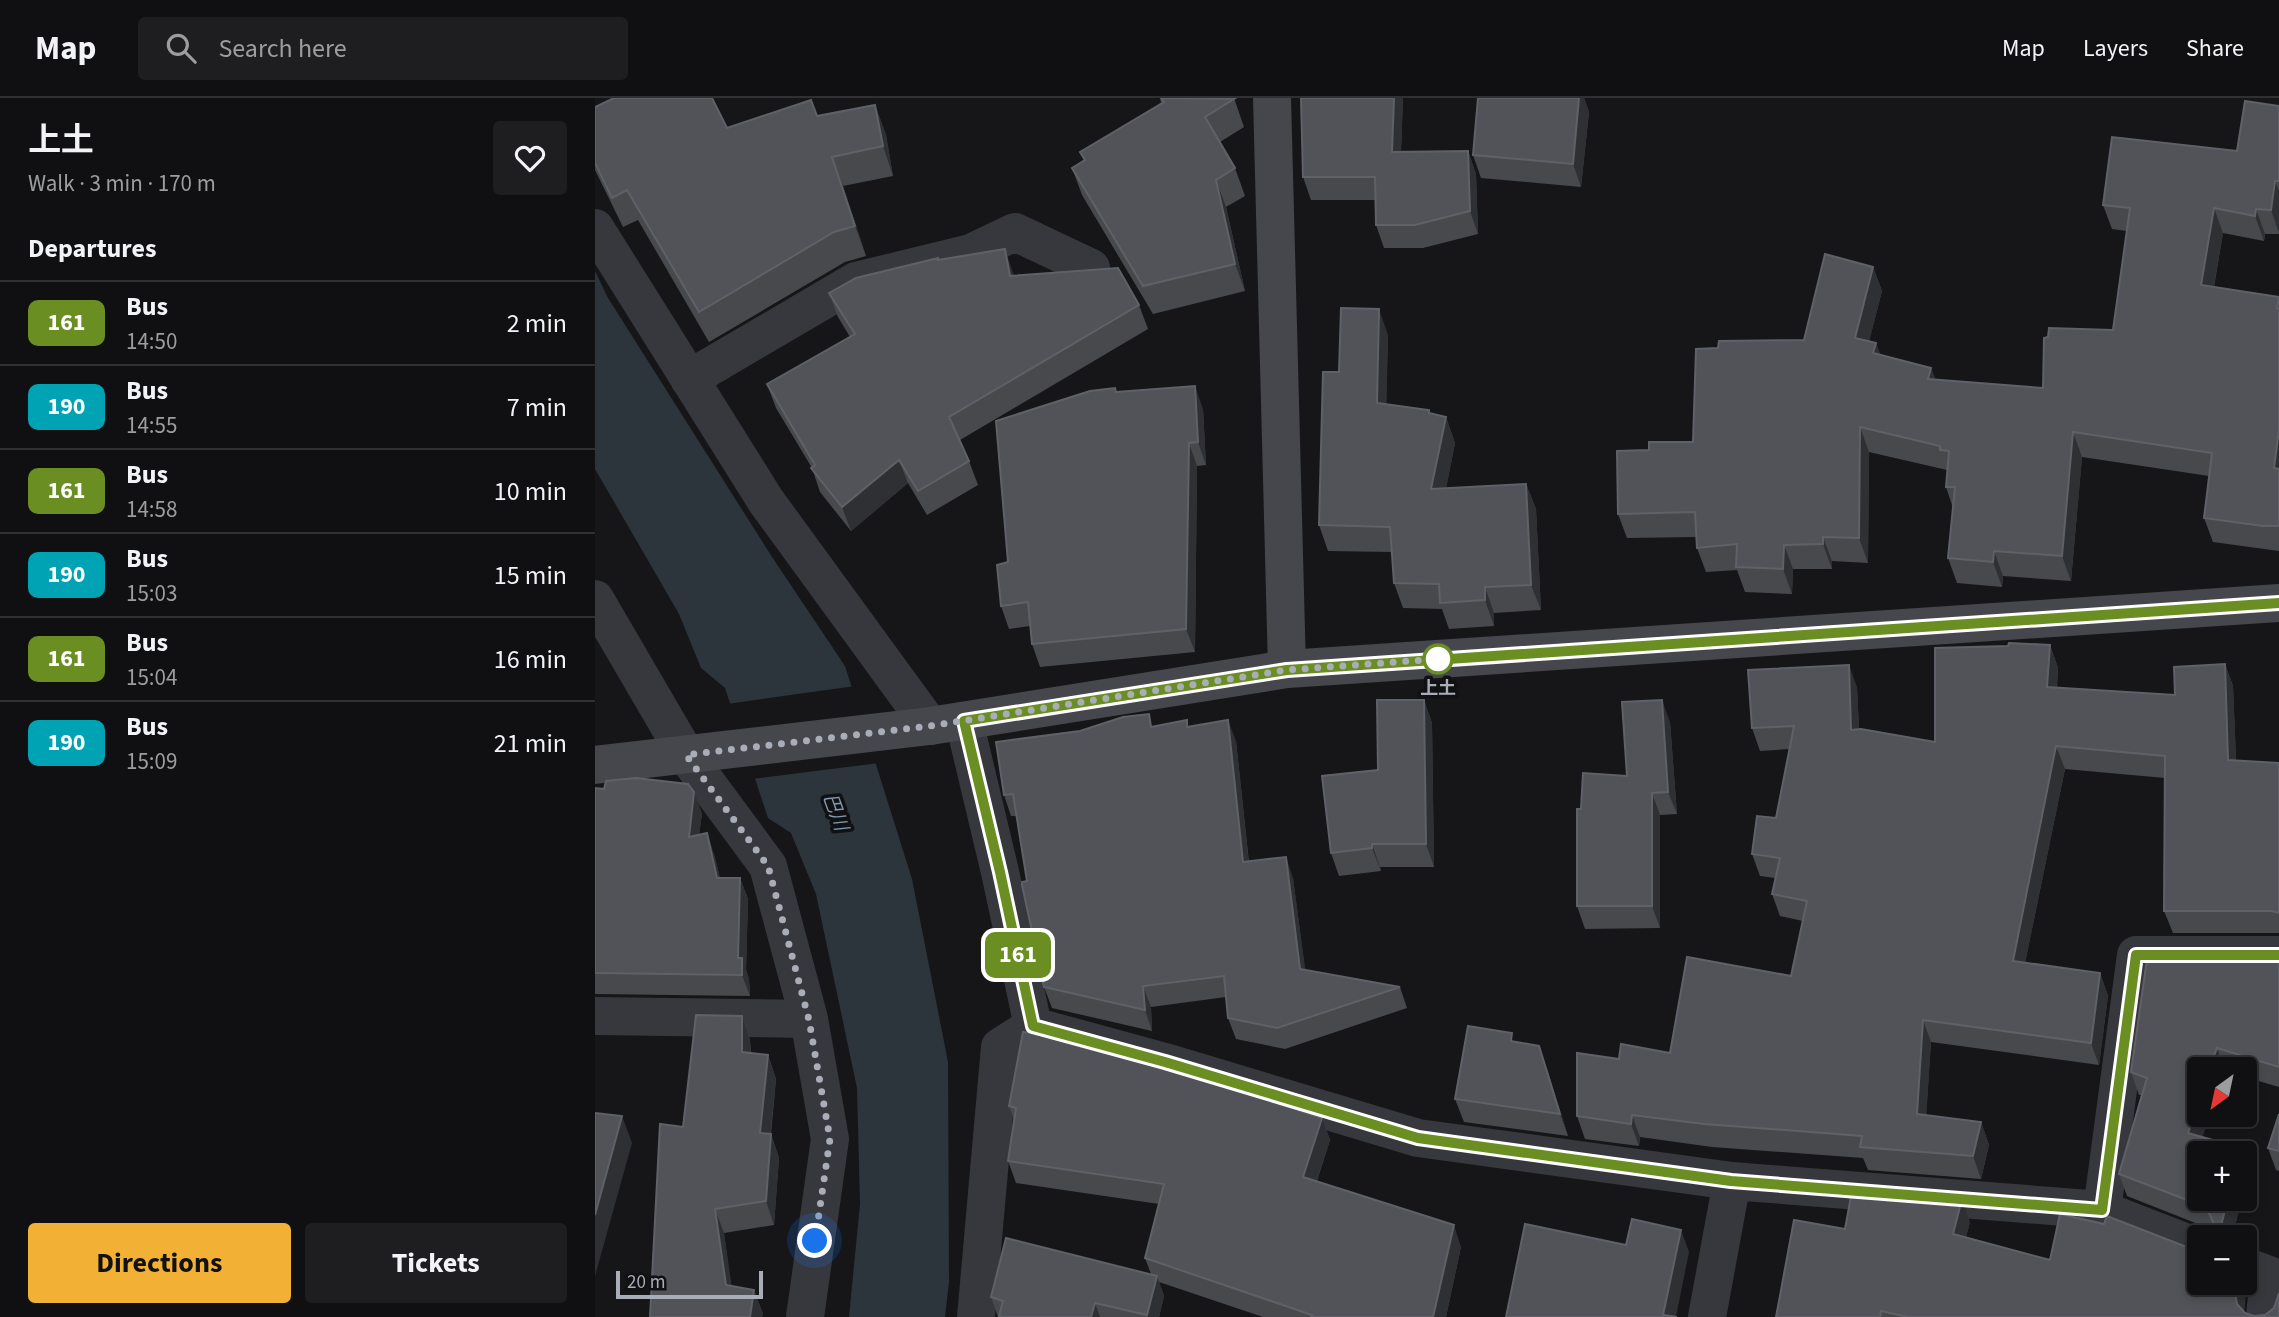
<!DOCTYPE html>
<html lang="en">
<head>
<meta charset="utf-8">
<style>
  :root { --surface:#101012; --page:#1e1e20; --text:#f1f3f6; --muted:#9c9d9f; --line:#303032; --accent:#f2b134 }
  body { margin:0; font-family:"Source Sans 3","Noto Sans JP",sans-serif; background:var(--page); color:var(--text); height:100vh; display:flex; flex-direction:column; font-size:26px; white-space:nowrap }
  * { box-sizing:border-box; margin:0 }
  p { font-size:23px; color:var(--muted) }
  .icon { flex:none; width:38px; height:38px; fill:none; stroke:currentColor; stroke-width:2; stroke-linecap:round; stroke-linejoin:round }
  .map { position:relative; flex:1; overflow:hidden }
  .details { display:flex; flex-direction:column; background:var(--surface); width:595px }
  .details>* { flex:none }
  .badge { padding:0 14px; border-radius:10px; font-size:24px; line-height:46px }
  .needle { width:46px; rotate:213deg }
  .controls { position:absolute; left:1592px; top:959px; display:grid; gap:14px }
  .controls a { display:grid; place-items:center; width:70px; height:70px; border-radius:7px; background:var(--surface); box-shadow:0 4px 10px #0003,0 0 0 2px var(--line); font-size:35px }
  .scale { position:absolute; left:21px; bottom:18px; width:147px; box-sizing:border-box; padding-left:7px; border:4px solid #a8adb8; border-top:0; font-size:19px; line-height:24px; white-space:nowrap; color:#a8adb8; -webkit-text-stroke:5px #111113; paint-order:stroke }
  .you { position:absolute; width:35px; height:35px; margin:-18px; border:5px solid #fff; border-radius:50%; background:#1a73e8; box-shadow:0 0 0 10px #1a73e833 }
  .map>.badge { position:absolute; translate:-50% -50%; box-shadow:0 0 0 4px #fff }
  h2 { padding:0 28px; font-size:26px; line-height:63px }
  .round { display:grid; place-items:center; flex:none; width:74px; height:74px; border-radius:7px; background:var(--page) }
  .overview { display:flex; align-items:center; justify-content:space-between; height:119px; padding:0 28px }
  h1 { font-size:33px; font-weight:700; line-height:52px }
  .button { display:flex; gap:14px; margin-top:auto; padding:14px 28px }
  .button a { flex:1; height:80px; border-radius:7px; background:var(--accent); color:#111; font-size:28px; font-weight:700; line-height:80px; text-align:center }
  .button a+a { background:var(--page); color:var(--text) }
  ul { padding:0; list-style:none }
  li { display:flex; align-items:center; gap:21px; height:84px; padding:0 28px; border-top:2px solid var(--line) }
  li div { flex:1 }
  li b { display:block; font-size:26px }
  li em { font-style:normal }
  li .badge { min-width:77px; font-weight:700; text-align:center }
  header { display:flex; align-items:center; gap:42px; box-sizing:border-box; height:98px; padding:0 35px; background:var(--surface); border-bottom:2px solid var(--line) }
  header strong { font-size:33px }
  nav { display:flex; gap:38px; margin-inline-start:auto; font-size:24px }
  .search { width:490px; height:63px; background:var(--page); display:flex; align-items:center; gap:18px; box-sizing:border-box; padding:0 24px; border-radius:7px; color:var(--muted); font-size:26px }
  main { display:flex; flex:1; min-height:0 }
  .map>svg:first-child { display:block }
</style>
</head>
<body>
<header>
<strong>Map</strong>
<div class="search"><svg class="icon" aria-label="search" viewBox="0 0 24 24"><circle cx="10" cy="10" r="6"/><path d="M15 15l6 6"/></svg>Search here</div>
<nav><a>Map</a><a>Layers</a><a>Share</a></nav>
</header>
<main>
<section class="details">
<div class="overview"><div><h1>上土</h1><p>Walk · 3 min · 170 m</p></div><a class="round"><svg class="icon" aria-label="heart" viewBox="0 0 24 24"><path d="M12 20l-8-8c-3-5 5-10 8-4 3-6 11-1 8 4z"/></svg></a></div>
<h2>Departures</h2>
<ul>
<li><span class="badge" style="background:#6b8e23;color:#fff">161</span><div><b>Bus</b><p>14:50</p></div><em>2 min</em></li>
<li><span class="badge" style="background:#00a3b4;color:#fff">190</span><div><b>Bus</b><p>14:55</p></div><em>7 min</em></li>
<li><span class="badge" style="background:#6b8e23;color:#fff">161</span><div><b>Bus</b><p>14:58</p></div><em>10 min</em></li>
<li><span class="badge" style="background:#00a3b4;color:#fff">190</span><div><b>Bus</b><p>15:03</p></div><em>15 min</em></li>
<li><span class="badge" style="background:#6b8e23;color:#fff">161</span><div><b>Bus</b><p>15:04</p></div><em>16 min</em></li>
<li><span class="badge" style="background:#00a3b4;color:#fff">190</span><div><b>Bus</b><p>15:09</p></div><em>21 min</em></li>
</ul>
<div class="button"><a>Directions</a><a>Tickets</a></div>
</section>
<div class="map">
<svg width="1684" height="1219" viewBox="0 0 1684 1219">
  <rect width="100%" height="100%" fill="#161618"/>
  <!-- water -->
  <path fill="#2c353c" d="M0 173 13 200 177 459 250 568 317 781 353 964 354 1184 350 1219H254L265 1106 262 990 221 796 196 735 173 720 130 590 106 570 84 516 0 371Z"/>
  <!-- pier -->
  <path fill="#161618" d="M260 588 284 665 157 681 132 606Z"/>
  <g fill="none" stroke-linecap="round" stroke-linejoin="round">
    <!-- street -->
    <path stroke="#37383d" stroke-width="38" d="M0 130 171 403 335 628
      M94 281 261 183 376 155 420 134 496 170
      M0 501 91 657 173 768 214 921 235 1041 210 1219
      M369 623 405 774 438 928
      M0 918 214 921
      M1507 1112 1541 857H1684
      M1650 1168 1674 1177 1670 1219
      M381 1219 405 949 438 928 570 964 823 1040 1137 1083 1507 1112 1605 1150
      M1112 1219 1137 1083"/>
    <!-- secondary -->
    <path stroke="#45474d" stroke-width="38" d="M692 571 1684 505
      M0 667 335 628 692 571 677 0"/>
  </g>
  <!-- wall -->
  <path fill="#47494d" d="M565 0H639L649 29 625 44 640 70 650 98 631 109 650 193 558 216 487 97 477 70 489 63 485 54 566 5Z
    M706 0H808L806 54 873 53 881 76 883 136 828 150H789L781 127 780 102H716L708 79Z
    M883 0H989L994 14 986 89 886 80 878 57Z
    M280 7 291 37 298 78 248 88 271 158 250 164 114 244 43 122 28 129 0 72V9L132 30 222 18Z
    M1684 8V136H1670L1669 143 1628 135 1619 189 1684 199V453L1618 444 1609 420 1614 378 1487 359 1476 483 1408 478 1407 489 1362 485 1353 460 1358 410 1351 389 1352 372 1274 354 1273 465 1237 463V471H1198L1197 496 1150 494 1142 472 1111 474 1102 450 1101 439 1032 440 1023 416 1054 352 1098 344 1123 250 1209 242 1278 169 1287 193 1274 243 1281 245 1285 257 1336 270 1340 281 1448 290 1518 232 1532 133 1517 131 1508 107 1642 53Z
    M343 162 418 175 419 178 544 207 553 231 365 342 374 363 383 387 332 417 313 385 256 433 225 394 217 370 181 310 172 286 255 239 243 219 234 195Z
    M793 237 791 306 851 319 860 345 851 390 931 386 941 411 946 512 899 515V528L854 531 847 511 808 510 799 485 797 454 733 453 724 427 744 274Z
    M521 294 608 311 611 367 602 368 600 554 445 569 437 546 435 528 414 531 406 508 413 464Z
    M1455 547 1463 570 1462 590 1580 597 1630 566 1638 588 1641 662 1684 665V835H1578L1569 813 1570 680 1470 671 1430 865 1505 875 1513 898 1504 967 1336 944 1331 1017 1386 1024 1394 1047 1386 1081 1273 1072 1268 1060 1117 1049 1045 1039 1044 1048 990 1041 982 1018 1024 961 1075 955 1196 878 1208 823 1185 818 1177 796 1180 780 1165 778 1157 756 1181 720 1195 651 1165 653 1157 630 1262 589 1264 631 1340 644Z
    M829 602 837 625 839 769H785L786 773 744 778 736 755 783 672Z
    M1075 624 1082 716 1065 717V830L990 831 982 808 986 711 1032 678Z
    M559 628H594L641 643 654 764 698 780 710 872 805 889 812 910 690 951 641 941 633 920 631 899 556 909 557 933 457 910 449 889 422 718H416L409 697Z
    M0 690 107 715 104 737 119 756 125 780H145L153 801 151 872 154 881 155 898 0 896Z
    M1684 854V989L1650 979V971H1605V1017H1615L1607 1039 1646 1050 1648 1055H1605V1101H1647L1637 1139 1617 1135 1618 1133 1613 1130 1532 1098 1524 1076 1546 997H1544L1536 974 1677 856Z
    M147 918 155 942 156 955 173 957 181 981 176 1036 184 1060 179 1127 129 1135 136 1188 159 1192 168 1216 55 1219 88 1029Z
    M920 944 952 971 973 1038 869 1024 860 1001Z
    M414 1008 727 1020 735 1042 722 1083 866 1149 851 1219H668L564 1184 569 1198 564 1219H403L396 1199 556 1176 550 1160 564 1106 421 1085 413 1063 419 1022Z
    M1684 1016V1073L1681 1072 1673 1050Z
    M1375 1124 1371 1139 1455 1162 1589 1148 1600 1149 1605 1185H1648L1651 1192 1649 1214 1650 1215 1659 1218 1684 1219H1181L1250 1131Z"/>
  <!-- shaded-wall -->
  <path fill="#2f3033" d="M799 0H808L805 77 797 54Z
    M984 0H989L994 14 986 89 978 66Z
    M280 7 291 37 298 78 288 48Z
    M873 53 881 76 883 136 875 113Z
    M237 59 248 88 271 158 260 128Z
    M621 82 631 109 650 193 640 166Z
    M1680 83 1684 93V135L1676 112Z
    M1619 110 1628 135 1615 211 1606 187Z
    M1661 111 1670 136 1669 143 1660 118Z
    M410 151 418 175 424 202 415 178Z
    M1278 169 1287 193 1269 264 1260 240Z
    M784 211 793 237 791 330 782 305Z
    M1281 245 1290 269 1278 255Z
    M1336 270 1345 294 1333 281Z
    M600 288 608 311 611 367 603 344Z
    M851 319 860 345 846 417 836 391Z
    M1265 329 1274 354 1273 465 1264 440Z
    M1684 332V384L1679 370Z
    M1478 334 1487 359 1476 483 1467 458Z
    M594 345 602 368 600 554 591 531Z
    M304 362 313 385 256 433 247 409Z
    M931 386 941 411 946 512 936 487Z
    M1228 439 1237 463V471L1228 446Z
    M1189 447 1198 471 1197 496 1188 471Z
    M1399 453 1408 478 1407 489 1398 464Z
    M890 489 899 515V528L890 502Z
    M1455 547 1463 570 1460 612 1452 589Z
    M1630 566 1638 588 1642 684 1633 662Z
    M1254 567 1262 589 1265 654 1256 632Z
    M829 602 837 625 839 769 831 746Z
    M1067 602 1075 624 1082 716 1073 694Z
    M633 622 641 643 656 785 648 764Z
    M1461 648 1470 671 1426 885 1418 863Z
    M99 694 107 715 101 760 94 739Z
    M1057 695 1065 717V830L1057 808Z
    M112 735 119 756 130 801 122 780Z
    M777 746 785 769 786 773 777 750Z
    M691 759 698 780 713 892 705 871Z
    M145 780 153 801 151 872 154 881 155 898 147 877 143 860Z
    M1505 875 1513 898 1504 967 1496 945Z
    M548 888 556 909 557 933 550 912Z
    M147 918 155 942 156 978 147 954Z
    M1328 922 1336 944 1330 1039 1322 1016Z
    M944 948 952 971 973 1038 965 1016Z
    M1622 950 1629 971H1614Z
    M173 957 181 981 173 1059 165 1035Z
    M1605 1000V1017H1615L1601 1057 1593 1035Z
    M1037 1017 1045 1039 1044 1048 1036 1026Z
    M27 1018 37 1045 0 1178V1117Z
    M727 1020 735 1042 716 1100 708 1079Z
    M1386 1024 1394 1047 1386 1081 1378 1058Z
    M176 1036 184 1060 179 1127 171 1103Z
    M1650 1062 1654 1072 1650 1088Z
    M1367 1101 1375 1124 1366 1158 1358 1136Z
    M1633 1101H1647L1637 1139H1623Z
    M120 1111 129 1135 140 1211 131 1187Z
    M859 1127 866 1149 851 1219H838Z
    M1086 1132 1094 1154 1081 1219 1068 1217Z
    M562 1178 569 1198 564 1219H553L552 1217Z
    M1641 1185H1648L1651 1192 1648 1218 1642 1206 1640 1195Z
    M159 1192 168 1216 167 1219H155Z
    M500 1205 505 1219H496Z"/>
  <!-- building -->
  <path fill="#525359" stroke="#5f6168" stroke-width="2" d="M19 0H117L132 30 216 2 222 18 280 7 288 48 237 59 260 128 239 134 104 214 32 92 17 100 0 65V9Z
    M566 0 639 1 610 19 640 70 621 82 640 166 548 188 477 70 490 62 485 54 569 4Z
    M706 0H799L797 54 873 53 875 113 820 127H781L780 79H708Z
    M883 0H984L978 66 878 57Z
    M1650 3 1684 8V83H1680L1676 112 1661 111 1660 118 1619 110 1606 187 1684 199 1682 210 1684 211V332L1679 370 1684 371V428H1668L1609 420 1617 355 1478 334 1467 458 1399 453 1398 464 1353 460 1360 389H1351L1354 353 1345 352V348L1265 329 1264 440 1228 439V446L1189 447 1188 471 1141 469 1142 446 1102 450 1100 414 1023 416 1022 353 1054 352V344H1098L1101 251 1123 250 1124 243 1209 242 1230 156 1278 169 1260 240 1281 245 1278 255 1336 270 1333 281 1448 290 1449 240 1453 239 1454 230 1518 232 1535 110 1508 107 1517 39 1642 53Z
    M410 151 415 178 523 170 544 207 354 319 374 363 323 393 304 362 247 409 216 370 220 367 172 286 260 236 234 195 261 180 343 160V162Z
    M746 210 784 211 782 305 834 312V315L851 319 836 391 931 386 936 487 890 489V502L845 505 844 486 799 485 795 429 724 427 728 274H744Z
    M600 288 603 344 594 345 591 531 437 546 433 504 406 508 402 467 413 464 401 323 495 293 520 290 521 294Z
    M1414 545 1455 547 1452 589 1580 597 1579 569 1630 566 1633 662 1684 665V815L1677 813H1569L1570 658 1461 648 1418 863 1505 875 1496 945 1328 922 1322 1016 1386 1024 1378 1058 1265 1049 1267 1038 1109 1026 1037 1017 1036 1026 982 1018V955L1024 961 1026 946 1075 955 1092 859 1196 878 1212 803 1177 796 1185 760 1157 756 1162 718 1181 720 1199 628 1157 630 1153 572 1254 567 1256 632 1266 631 1340 644V550L1413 548Z
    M782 602H829L831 746H777V750L736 755 727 678 783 672Z
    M1067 602 1073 694 1057 695V808H982V711H986L988 675 1032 678 1027 604Z
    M554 616 556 629 592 622V629L633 622 648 764 691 759 705 871 805 889 682 930 633 920 629 878 548 888 550 912 449 889 427 787V784L432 783 418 696 409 697 401 644 485 633 528 619Z
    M41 680 93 686 99 694 94 739 112 735 122 780H145L143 860H147V877L0 875V690L9 691 11 683Z
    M1684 854V969L1622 950 1614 971H1605V1000L1593 1035 1646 1050 1645 1055H1605V1101H1633L1623 1139H1614L1617 1135 1618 1124 1613 1113 1605 1107 1524 1076 1552 980 1536 974 1551 868 1554 857 1677 856Z
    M101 917 147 918V954L173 957 165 1035 176 1036 171 1103 120 1111 131 1187 159 1192 155 1219H55L65 1026 88 1029Z
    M873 928 917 935 916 943 944 948 965 1016 860 1001Z
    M442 932 553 962 727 1020 708 1079 859 1127 838 1219H716L717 1217 550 1160 569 1086 413 1063 421 1010 414 1008 428 934 442 936Z
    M0 1015 27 1018 0 1117Z
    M1684 1016V1053L1673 1050Z
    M1257 1093 1367 1101 1358 1136 1455 1162 1465 1116 1509 1126 1512 1118 1589 1148 1600 1149 1605 1147V1185H1641L1640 1195 1642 1206 1650 1215 1659 1218 1670 1217 1679 1210 1684 1195V1219H1313L1286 1213 1285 1219H1181L1199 1122 1250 1131Z
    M1037 1121 1086 1132 1068 1217 1082 1219H911L930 1126 1031 1147Z
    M411 1140 562 1178 552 1217 500 1205 496 1219H409L404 1218 408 1203 396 1199Z"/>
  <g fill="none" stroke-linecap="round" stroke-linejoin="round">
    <defs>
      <path id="line" d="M1684 505 692 572 369 623 405 774 438 928 570 964 823 1040 1136 1083 1507 1112 1541 857H1684"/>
    </defs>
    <!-- line casing -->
    <use href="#line" stroke="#fff" stroke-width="16"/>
    <!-- line -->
    <use href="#line" stroke="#6b8e23" stroke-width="10"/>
    <!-- walk -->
    <path stroke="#a8adb8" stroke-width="7" stroke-dasharray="0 12.6" d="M220 1143 235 1041 214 922 187 820 173 768 91 657 335 628 692 572 843 561"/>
  </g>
  <!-- markers -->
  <circle fill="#fff" stroke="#6b8e23" stroke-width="3.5" cx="843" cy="561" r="14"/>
  <g text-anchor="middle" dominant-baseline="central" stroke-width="7" stroke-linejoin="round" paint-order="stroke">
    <!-- stop labels -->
    <g font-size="18" font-weight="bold" fill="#a8adb8" stroke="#111113">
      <text x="843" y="590">上土</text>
    </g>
    <!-- water labels -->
    <g font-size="19" font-style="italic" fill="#7f9bb3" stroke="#111113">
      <text transform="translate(240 714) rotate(70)">巴川</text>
    </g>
  </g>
</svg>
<div class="controls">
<a><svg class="needle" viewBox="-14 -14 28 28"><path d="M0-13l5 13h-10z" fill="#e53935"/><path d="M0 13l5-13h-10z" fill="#9c9d9f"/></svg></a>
<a>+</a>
<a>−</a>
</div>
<div class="scale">20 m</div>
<div class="you" style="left:220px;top:1143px"></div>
<b class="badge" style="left:423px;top:857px;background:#6b8e23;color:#fff">161</b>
</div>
</main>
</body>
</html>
